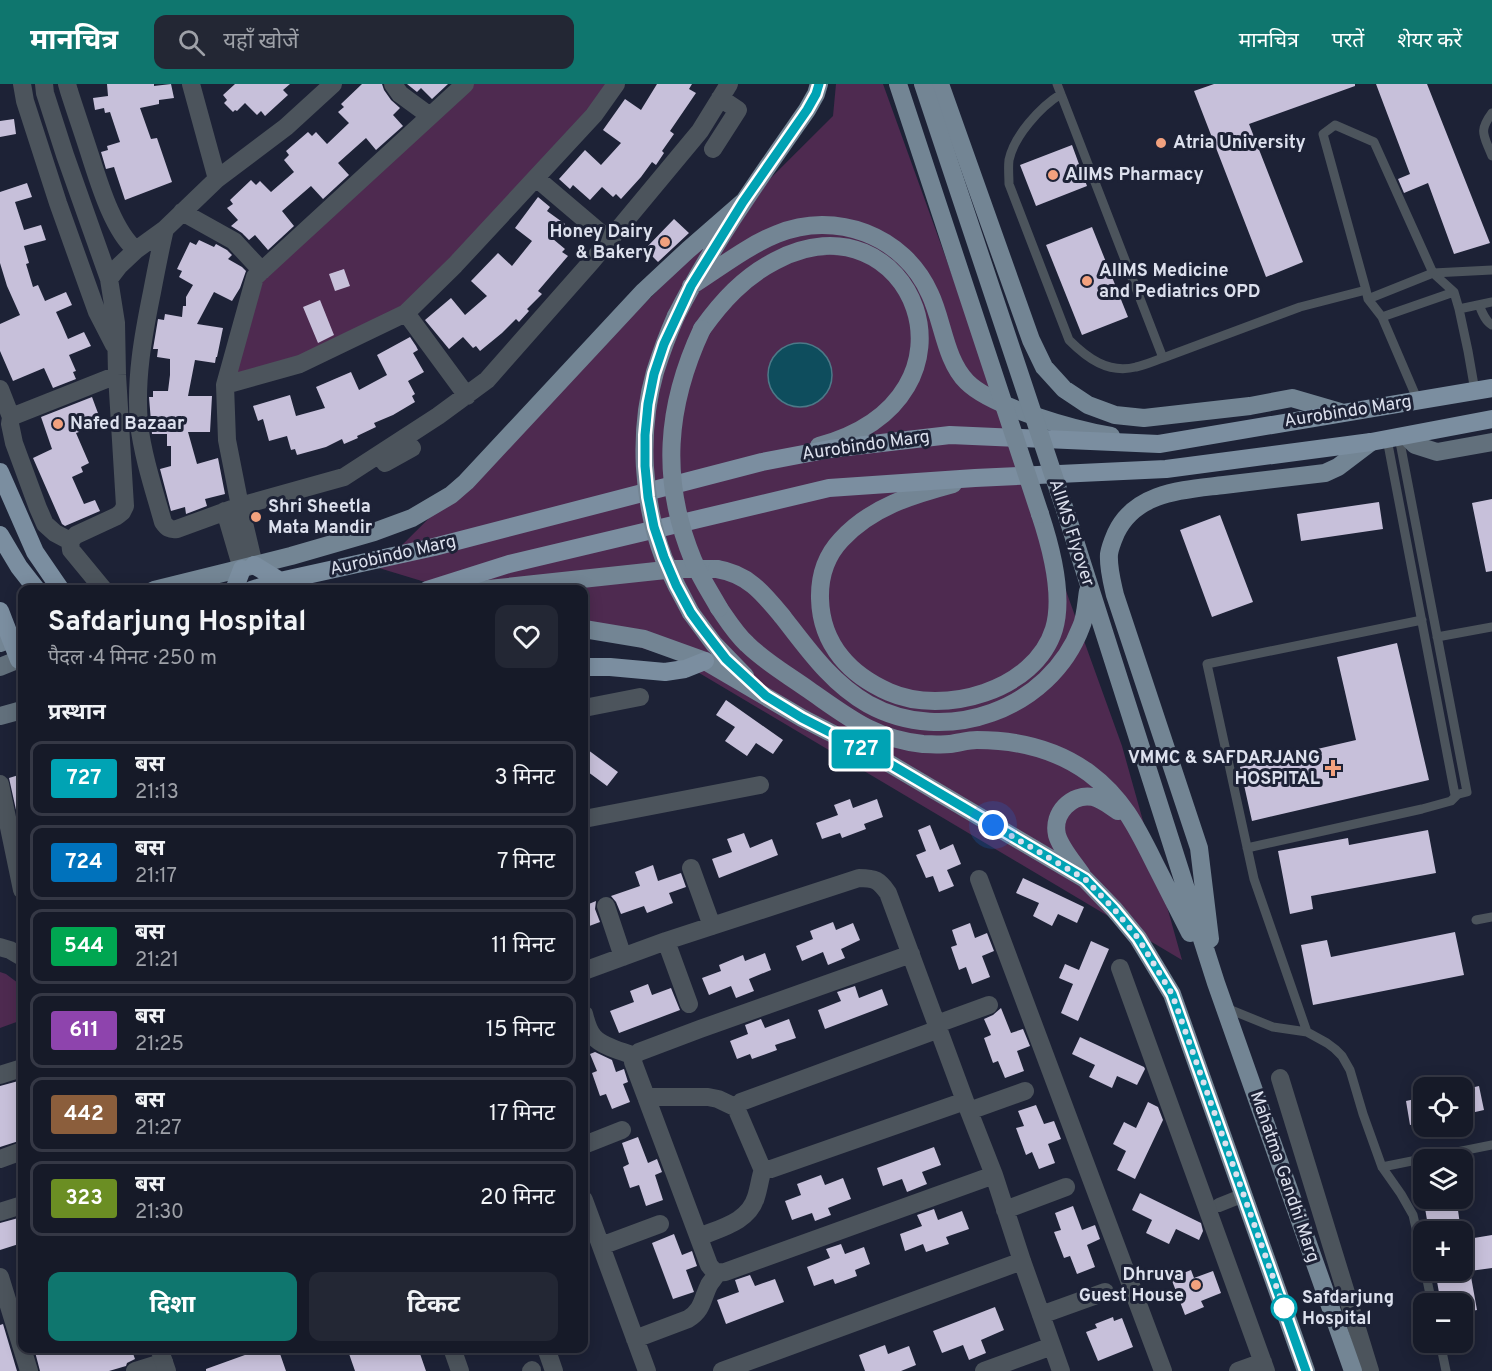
<!DOCTYPE html>
<html lang="hi">
<head>
<meta charset="utf-8">
<style>
  :root { --surface:#161a28; --page:#232734; --text:#f1f3f6; --muted:#9ea1a8; --line:#353845; --accent:#0f766e }
  body { margin:0; font-family:Overpass,"Noto Sans Devanagari",sans-serif; background:var(--page); color:var(--text); height:100vh; display:flex; flex-direction:column; font-size:22px; white-space:nowrap }
  * { box-sizing:border-box; margin:0 }
  p { font-size:20px; color:var(--muted) }
  .icon { flex:none; width:33px; height:33px; fill:none; stroke:currentColor; stroke-width:2; stroke-linecap:round; stroke-linejoin:round }
  .map { position:relative; flex:1; overflow:hidden }
  .panel { position:absolute; left:18px; top:501px; width:570px; height:768px; display:flex; flex-direction:column; background:var(--surface); border-radius:12px; box-shadow:0 3px 15px #0003,0 0 0 2px var(--line) }
  .panel>* { flex:none }
  .badge { padding:0 12px; border-radius:4px; font-size:21px; line-height:39px }
  .buttons { position:absolute; left:1413px; top:993px; display:grid; gap:12px }
  .buttons a { display:grid; place-items:center; width:60px; height:60px; border-radius:12px; background:var(--surface); box-shadow:0 3px 15px #0003,0 0 0 2px var(--line); font-size:30px }
  .you { position:absolute; width:30px; height:30px; margin:-15px; border:4px solid #fff; border-radius:50%; background:#1a73e8; box-shadow:0 0 0 9px #1a73e833 }
  .map>.badge { position:absolute; translate:-50% -50%; box-shadow:0 0 0 3px #fff }
  h2 { padding:0 30px; font-size:22px; line-height:54px }
  .round { display:grid; place-items:center; flex:none; width:63px; height:63px; border-radius:12px; background:var(--page) }
  .summary { display:flex; align-items:center; justify-content:space-between; height:102px; padding:0 30px }
  h1 { font-size:28px; font-weight:700; line-height:45px }
  .action { display:flex; gap:12px; margin-top:auto; padding:12px 30px }
  .action a { flex:1; height:69px; border-radius:12px; background:var(--accent); color:#fff; font-size:24px; font-weight:700; line-height:69px; text-align:center }
  .action a+a { background:var(--page); color:var(--text) }
  ul { padding:0; list-style:none }
  li { display:flex; align-items:center; gap:18px; height:75px; margin:0 12px 9px; padding:0 18px; border:3px solid var(--line); border-radius:12px }
  li div { flex:1 }
  li b { display:block; font-size:22px }
  li em { font-style:normal }
  li .badge { min-width:66px; font-weight:700; text-align:center }
  header { display:flex; align-items:center; gap:36px; box-sizing:border-box; height:84px; padding:0 30px; background:var(--accent); color:#fff }
  header strong { font-size:28px }
  nav { display:flex; gap:33px; margin-inline-start:auto; font-size:21px }
  .search { width:420px; height:54px; background:var(--page); display:flex; align-items:center; gap:15px; box-sizing:border-box; padding:0 21px; border-radius:12px; color:var(--muted); font-size:22px }
  .map>svg:first-child { display:block }
</style>
</head>
<body>
<header>
<strong>मानचित्र</strong>
<div class="search"><svg class="icon" aria-label="search" viewBox="0 0 24 24"><circle cx="10" cy="10" r="6"/><path d="M15 15l6 6"/></svg>यहाँ खोजें</div>
<nav><a>मानचित्र</a><a>परतें</a><a>शेयर करें</a></nav>
</header>
<div class="map">
<svg width="1492" height="1287" viewBox="0 0 1492 1287">
  <rect width="100%" height="100%" fill="#1d2236"/>
  <!-- green -->
  <path fill="#4e2a50" d="M474 0H610L591 26 404 224 298 277 231 296 261 196Z
    M836 0H883L1122 662 1182 876 674 574 584 546V506L448 505 379 484 833 32Z
    M0 888 6 890 22 902V936L0 944Z"/>
  <!-- water -->
  <path fill="#0e4d5d" stroke="#4c7988" stroke-width="1.5" d="M768 291a32 32 0 1 1 64 0a32 32 0 1 1-64 0Z"/>
  <!-- building -->
  <path fill="#c7c0da" d="M107 0H154V2L171 0 174 14 159 16V20L140 24 151 55 157 54 172 98 125 116 114 83 106 85 101 68 108 66 107 62 120 58 110 28 105 29 104 24 95 26 93 14 108 12Z
    M235 0H290L283 6 288 11 265 32 261 27 257 31 245 19 237 27 235 26 233 28 224 19 227 16 223 11Z
    M362 0H382L384 6 391 16 400 24 393 31 403 42 376 66 366 54 338 79 349 91 323 115 311 102 282 127 294 142 268 166 255 151 249 156 242 149 231 142 238 136 227 124 233 120 230 116 251 96 256 101 260 97 271 108 294 88 284 76 289 71 286 67 308 48 312 52 316 48 327 60 349 39 338 28 344 23 341 20Z
    M407 0H448L432 15 421 4 417 8Z
    M657 0H692L689 5 696 9 670 47 674 50 662 67 664 69 656 81 652 78 641 93 621 115 616 110 613 113 602 103 590 116 573 101 570 105 559 95 585 66 601 81 621 59 603 46 625 15 641 26Z
    M1214 0H1355V2L1249 40 1303 178 1266 193 1194 7Z
    M1376 0H1427L1490 159 1454 170 1428 99 1404 109 1398 95 1410 90Z
    M14 35 16 50 0 53V37Z
    M1072 61 1087 102 1036 122 1020 81Z
    M27 99 32 113 15 118 24 146 41 141 46 156 24 162 29 179 26 180 33 203 38 201 45 217 66 208 72 221 56 228 62 241 68 255 84 248 91 262 69 271 76 287 73 288 76 295 53 304 44 284 13 297 0 267V240L20 231 7 202 0 179V108Z
    M538 113 550 123 547 127 565 140 553 155 565 165 562 168 568 172 538 207 542 210 527 225 529 227 519 238 516 235 502 249 480 267 476 262 473 264 463 253 449 265 425 236 451 214 465 231 487 212 471 197 498 169 512 182 532 157 515 144Z
    M674 135 689 149 658 178 645 165Z
    M1092 143 1128 233 1082 251 1046 161Z
    M199 156 214 163 216 160 227 166 232 171 228 175 242 183 246 187 240 204 232 217 214 208 197 240 223 244 217 273H216L215 279 195 276 188 312H212L210 348H188L197 380 218 374 225 410 205 415 207 422 186 430 185 423 171 427 160 385 171 382V362H167V350H152L149 313H153V307H168L170 291V275L157 273 158 265H153L158 235 164 236 165 230 182 233 183 222H186V213L193 201 179 193 182 187 177 185 190 158 196 161Z
    M344 185 350 202 335 207 329 190Z
    M320 216 334 251 318 259 303 223Z
    M410 253 416 262 418 266 413 269 424 288 408 297 415 310 412 312 415 318 393 331 374 339 376 343 357 352 358 354 344 360 342 355 326 363 297 371 295 365 291 366 287 352 269 357 263 335 258 337 253 322 290 311 296 332 325 324 316 303 351 288 359 306 387 291 377 271Z
    M92 313 102 340 76 349 89 379 81 383 83 388 72 393 84 420 95 416 100 427 65 442 62 440 33 374 52 365 41 333Z
    M1492 415V487L1486 488 1472 419Z
    M1379 418 1383 445 1301 457 1297 430Z
    M1220 431 1253 518 1212 533 1180 446Z
    M1397 559 1429 696 1252 737 1240 683 1356 656 1337 573Z
    M726 616 783 656 773 670 756 659 747 672 725 657 735 643 716 631Z
    M584 663 618 688 607 702 584 685Z
    M22 690V753L9 694Z
    M850 715 853 724 877 715 883 733 864 740 866 745 842 754 840 749 822 755 816 739 838 731 834 721Z
    M930 741 940 766 953 760 961 780 947 786 954 802 939 808 933 792 926 794 916 771 926 767 918 746Z
    M1428 746 1436 789 1311 812 1313 825 1290 830 1278 767 1348 754 1349 761Z
    M744 749 750 764 772 755 778 771 719 794 712 775 732 768 727 755Z
    M653 781 658 797 681 789 686 803 669 809 673 819 647 829 644 822 621 830 616 818 611 812 640 802 635 788Z
    M1023 794 1084 823 1077 839 1058 830 1052 842 1033 832 1039 819 1016 809Z
    M596 817 595 825 600 838 584 844V822Z
    M833 838 836 846 853 839 860 856 841 865 845 874 828 881 823 868 802 877 796 862 813 855 810 847Z
    M970 839 975 854 987 849 994 867 982 872 990 893 972 900 966 883 959 886 951 863 957 861 952 846Z
    M1455 848 1464 891 1313 921 1301 861 1327 856 1331 873Z
    M1091 857 1109 865 1078 937 1061 929 1073 900 1059 894 1065 880 1079 886Z
    M765 869 771 886 749 895 754 907 736 914 731 902 709 911 702 894 721 887 719 881 743 871 745 877Z
    M648 900 652 911 671 904 680 926 619 949 610 927 634 918 630 907Z
    M855 902 859 914 882 905 888 921 825 945 818 926 841 917 837 908Z
    M1001 924 1011 949 1023 945 1030 962 1017 967 1024 987 1005 994 998 977 993 979 984 954 991 951 984 935 993 931Z
    M761 935 765 944 789 935 796 954 775 961 777 966 752 975 750 970 737 975 730 957 748 950 745 941Z
    M1080 953 1144 983 1145 985 1137 1001 1117 992 1112 1004 1089 993 1095 981 1072 970Z
    M595 968 612 976 616 988 624 985 628 998 623 1000 630 1018 612 1025 606 1010 600 1012 592 989 597 987 590 970Z
    M22 996V1056L0 1063V1002Z
    M1479 1002 1484 1026 1462 1031V1006Z
    M1424 1013V1038L1410 1041 1406 1017Z
    M1148 1018 1158 1023 1163 1036 1135 1095 1117 1086 1126 1067 1113 1060 1124 1038 1136 1044Z
    M1036 1021 1044 1040 1054 1037 1061 1055 1048 1060 1055 1079 1039 1085 1032 1068 1026 1071 1016 1044 1024 1042 1018 1027Z
    M638 1053 648 1079 657 1075 662 1088 655 1091 663 1116 646 1122 639 1101 630 1104 623 1083 629 1080 622 1059Z
    M934 1063 941 1081 922 1088 927 1100 907 1108 902 1095 883 1102 877 1084Z
    M821 1091 825 1101 843 1094 851 1115 828 1124 831 1131 815 1137 812 1129 792 1136 785 1117 801 1111 797 1100Z
    M1140 1109 1201 1139 1203 1147 1199 1156 1176 1145 1169 1160 1146 1149 1152 1136 1132 1126Z
    M1457 1119 1461 1148H1429L1425 1124Z
    M1073 1122 1082 1146 1095 1141 1100 1155 1087 1161 1095 1183 1077 1190 1070 1172 1064 1174 1054 1148 1061 1146 1055 1129Z
    M934 1125 938 1136 962 1127 969 1145 946 1153 949 1160 926 1168 923 1160 905 1167 900 1150 922 1142 917 1131Z
    M22 1133V1159L0 1166V1139Z
    M674 1150 682 1171 692 1167 697 1182 686 1186 694 1208 673 1215 652 1159Z
    M1492 1151V1184L1470 1187 1477 1226 1462 1229V1220H1441L1435 1186H1462V1156Z
    M841 1160 845 1170 864 1163 870 1180 855 1186 857 1192 835 1200 833 1195 814 1202 807 1183 830 1174 826 1165Z
    M1191 1186 1194 1194 1213 1187 1221 1209 1201 1217 1204 1223 1185 1231 1171 1194Z
    M750 1191 755 1202 775 1195 784 1218 726 1240 717 1216 739 1208 735 1196Z
    M995 1223 1004 1246 981 1256 986 1269 969 1276 963 1261 942 1269 933 1247Z
    M1113 1233 1114 1237 1122 1234 1133 1263 1098 1277 1086 1248 1097 1244 1095 1240Z
    M3 1240 17 1287H0V1241Z
    M885 1261 888 1270 909 1262 916 1281 901 1287H865L859 1271Z
    M34 1264H131L135 1275 127 1279 126 1282 109 1287H40Z
    M264 1264H278L286 1287H206V1285Z
    M347 1264H418L426 1287H355Z"/>
  <g fill="none" stroke-linecap="round" stroke-linejoin="round">
    <!-- service -->
    <path stroke="#4c545c" stroke-width="9" d="M1057 0 1163 274 1300 223 1366 206 1368 215 1382 233 1418 317
      M1061 10C1040 23 1014 52 1009 76 1008 84 1009 93 1009 100L1069 256C1087 274 1108 290 1136 283 1145 281 1154 277 1163 274
      M1492 29C1478 48 1484 51 1492 72
      M1366 206 1323 50 1335 41 1374 58 1433 189 1454 208 1459 225 1468 267 1475 307
      M1368 215 1433 189 1492 186
      M1479 221C1482 228 1485 237 1492 241
      M1459 225 1492 218
      M1382 233 1454 208
      M1387 355 1455 711 1467 708 1399 353
      M1422 536 1207 580 1254 795 1307 948 1327 959 1335 965 1342 972 1350 986 1363 1030 1382 1083 1401 1110 1413 1131 1424 1179
      M1437 553 1492 543
      M1247 764 1422 725 1451 717 1458 710
      M1476 836 1492 833
      M1226 924 1273 943 1307 948
      M1382 1083 1492 1061
      M1425 1186 1432 1220
      M1440 1258 1446 1287"/>
    <!-- pedestrian -->
    <path stroke="#4c545c" stroke-width="14" d="M1219 1121 1244 1111"/>
    <!-- minor -->
    <path stroke="#4c545c" stroke-width="18" d="M22 0 25 17 58 119 88 203 97 228 114 261
      M44 0 45 9 65 71 109 195 116 239 117 291 125 422 122 428 117 432 76 451 70 457 71 466 104 506
      M67 0 69 7C76 29 84 52 91 74 100 102 114 148 136 166
      M191 0 217 95
      M393 0 400 10 430 32
      M713 65 738 26 720 14
      M536 94 609 156
      M182 128 234 157 262 187
      M165 145C160 166 156 187 152 208 143 252 135 296 139 340 143 373 154 406 163 438 167 444 170 446 177 445L240 422 344 393 438 332 487 296 592 177 700 47 729 0
      M109 195 119 182 136 166 165 145 217 95 286 43 333 0
      M406 229 467 312
      M225 301 255 193 465 0
      M0 305 11 333 10 340 14 359 38 424 45 440 55 449 70 457
      M11 333 117 291
      M385 379 412 364
      M225 427 242 485
      M254 481 240 422 227 356 225 301 300 280 406 229 455 181 594 31 616 0
      M584 624 640 613
      M584 735 760 701
      M691 784 712 842
      M979 795 1163 1287
      M606 822 623 873
      M666 857 689 920
      M0 863 10 866 22 873
      M911 870 700 945 639 968 634 972 633 978 709 1181C714 1188 717 1189 725 1188L994 1091
      M1120 884 1266 1287
      M584 887 666 857 859 794C875 794 879 796 888 809L965 1017 994 1091 1022 1177 1061 1287
      M584 930C586 937 588 947 594 953 603 963 622 967 634 972
      M937 940 989 921
      M939 945 741 1018 739 1020 737 1026 761 1082 763 1085H771L965 1017
      M0 991 22 984
      M1280 994 1370 1287
      M646 1013H708L718 1015 737 1024
      M969 1027 1025 1007
      M584 1061 622 1046
      M0 1075 22 1067
      M584 1116 647 1287
      M1005 1126 1066 1103
      M0 1128 22 1121
      M699 1153C720 1144 749 1138 756 1113 759 1104 760 1094 763 1085
      M601 1162 660 1140
      M0 1193 29 1287
      M1041 1231 1105 1208
      M635 1255 688 1235C703 1226 702 1215 709 1201 712 1196 715 1194 717 1189
      M452 1264 460 1287
      M546 1264 554 1287
      M135 1287 164 1278
      M531 1287 532 1286
      M722 1287 1022 1177
      M984 1287 1052 1262
      M1238 1287 1263 1278"/>
    <!-- tertiary -->
    <path stroke="#4c545c" stroke-width="18" d="M0 700 22 806
      M159 1264 167 1287"/>
    <!-- secondary -->
    <path stroke="#62707c" stroke-width="18" d="M1406 352 1415 361 1437 368 1492 358
      M0 583 22 574
      M0 632 22 626"/>
    <!-- primary -->
    <path stroke="#738594" stroke-width="18" d="M940 0 1031 256 1044 283 1064 305 1088 321 1115 331 1144 334 1250 322 1292 314 1340 328
      M691 202C718 185 747 162 777 150 835 126 904 151 930 210 943 237 945 276 967 298 992 323 1075 346 1111 352
      M676 232C713 159 761 92 807 26L816 10 819 0
      M702 245C722 217 744 193 775 177 910 105 998 313 819 362
      M953 400C912 411 871 423 841 456 811 488 815 541 841 573 853 588 871 600 889 608 943 632 1035 607 1054 545 1064 511 1051 463 1040 430
      M1068 435 1216 899 1353 1287
      M154 506 291 472 374 448 412 434 451 411 466 398 644 207 688 166 743 118
      M479 506 675 485H717
      M719 524C728 537 736 550 747 560 765 578 788 591 809 606 848 633 874 655 923 660 931 660 941 661 950 660 959 659 968 656 977 656 1017 656 1056 665 1089 689 1124 715 1138 746 1157 784 1168 806 1179 827 1190 849
      M691 529 714 560 745 592
      M782 532C807 564 831 599 868 620 945 663 1050 626 1081 543 1086 532 1086 518 1088 507
      M584 545 644 555 705 577 802 634 880 674 1085 795 1114 825 1138 854 1172 910 1306 1287
      M0 559 22 551
      M1082 791C1074 779 1061 765 1057 751 1052 729 1072 709 1093 713 1102 715 1110 722 1118 727
      M1210 855 1199 764 1115 511C1112 498 1108 484 1109 470 1110 463 1113 456 1116 449 1136 407 1184 406 1224 401 1257 397 1291 393 1325 389L1338 383 1371 358"/>
    <!-- trunk -->
    <path stroke="#7b8ea0" stroke-width="18" d="M0 388 35 468 61 506
      M0 451 19 483 37 506
      M254 481 280 497
      M234 506 242 485
      M251 506 280 497 434 463 762 378 830 365 950 351 1159 360 1492 304
      M427 506 509 480 829 404 975 394 1166 385 1371 358 1492 335
      M0 527 19 576
      M584 583H610L665 588 685 585 705 577"/>
    <!-- primary-bridge -->
    <path stroke="#738594" stroke-width="18" d="M898 0 1040 430
      M923 0 1068 435
      M676 232C668 250 661 269 655 288 638 348 642 417 664 475 672 493 681 511 691 529
      M702 245C666 322 660 396 693 476 700 493 710 508 719 524
      M717 485C748 490 763 509 782 532"/>
  </g>
  <g fill="none" stroke-linecap="round" stroke-linejoin="round">
    <defs>
      <path id="line" d="M819 0 816 10 807 26 743 118 691 202 664 260 654 290 648 320 645 351V382L648 413 654 443 664 473 676 501 691 529 702 544 726 575 766 612 802 634 880 674 1085 795 1114 825 1138 854 1172 910 1306 1287"/>
    </defs>
    <!-- line casing -->
    <use href="#line" stroke="#fff" stroke-width="14"/>
    <!-- line -->
    <use href="#line" stroke="#00a3b4" stroke-width="9"/>
    <!-- walk -->
    <path stroke="#dce0ed" stroke-width="6" stroke-dasharray="0 10.8" d="M993 741 1085 795 1114 825 1138 854 1172 910 1284 1224"/>
  </g>
  <!-- markers -->
  <g fill="#f2a17e" stroke="#1d2236" stroke-width="2">
    <circle cx="1161" cy="59" r="6"/>
    <circle cx="1053" cy="91" r="6"/>
    <circle cx="665" cy="158" r="6"/>
    <circle cx="1087" cy="197" r="6"/>
    <circle cx="58" cy="340" r="6"/>
    <circle cx="256" cy="433" r="6"/>
    <path d="M1330 675h6v6h6v6h-6v6h-6v-6h-6v-6h6z"/>
    <circle cx="1196" cy="1201" r="6"/>
  </g>
  <circle fill="#fff" stroke="#00a3b4" stroke-width="3" cx="1284" cy="1224" r="12"/>
  <g text-anchor="middle" dominant-baseline="central" stroke-width="6" stroke-linejoin="round" paint-order="stroke">
    <!-- poi labels -->
    <g font-size="18" font-weight="bold" fill="#dce0ed" stroke="#1d2236" text-anchor="start">
      <text x="1173" y="59">Atria University</text>
      <text x="1065" y="91">AIIMS Pharmacy</text>
      <text x="653" y="148" text-anchor="end">Honey Dairy<tspan x="653" dy="21">&amp; Bakery</tspan></text>
      <text x="1099" y="187">AIIMS Medicine<tspan x="1099" dy="21">and Pediatrics OPD</tspan></text>
      <text x="70" y="340">Nafed Bazaar</text>
      <text x="268" y="423">Shri Sheetla<tspan x="268" dy="21">Mata Mandir</tspan></text>
      <text x="1320" y="674" text-anchor="end">VMMC &amp; SAFDARJANG<tspan x="1320" dy="21">HOSPITAL</tspan></text>
      <text x="1184" y="1191" text-anchor="end">Dhruva<tspan x="1184" dy="21">Guest House</tspan></text>
    </g>
    <!-- street labels -->
    <g font-size="18" fill="#dce0ed" stroke="#1d2236">
      <text transform="translate(1348 328) rotate(-9)">Aurobindo Marg</text>
      <text transform="translate(866 362) rotate(-8)">Aurobindo Marg</text>
      <text transform="translate(1071 449) rotate(72)">AIIMS Flyover</text>
      <text transform="translate(393 472) rotate(-13)">Aurobindo Marg</text>
      <text transform="translate(1284 1093) rotate(71)">Mahatma Gandhi Marg</text>
    </g>
    <!-- stop labels -->
    <g font-size="18" font-weight="bold" fill="#dce0ed" stroke="#1d2236" text-anchor="start">
      <text x="1302" y="1214">Safdarjung<tspan x="1302" dy="21">Hospital</tspan></text>
    </g>
  </g>
</svg>
<div class="buttons">
<a><svg class="icon" aria-label="locate" viewBox="0 0 24 24"><circle cx="12" cy="12" r="6"/><path d="M12 2v4M12 18v4M2 12h4M18 12h4"/></svg></a>
<a><svg class="icon" aria-label="layers" viewBox="0 0 24 24"><path d="M12 4l9 5-9 5-9-5zM3 14l9 5 9-5"/></svg></a>
<a>+</a>
<a>−</a>
</div>
<div class="you" style="left:993px;top:741px"></div>
<b class="badge" style="left:861px;top:665px;background:#00a3b4;color:#fff">727</b>
<section class="panel">
<div class="summary"><div><h1>Safdarjung Hospital</h1><p>पैदल · 4 मिनट · 250 m</p></div><a class="round"><svg class="icon" aria-label="heart" viewBox="0 0 24 24"><path d="M12 20l-8-8c-3-5 5-10 8-4 3-6 11-1 8 4z"/></svg></a></div>
<h2>प्रस्थान</h2>
<ul>
<li><span class="badge" style="background:#00a3b4;color:#fff">727</span><div><b>बस</b><p>21:13</p></div><em>3 मिनट</em></li>
<li><span class="badge" style="background:#0072bc;color:#fff">724</span><div><b>बस</b><p>21:17</p></div><em>7 मिनट</em></li>
<li><span class="badge" style="background:#00a651;color:#fff">544</span><div><b>बस</b><p>21:21</p></div><em>11 मिनट</em></li>
<li><span class="badge" style="background:#8e44ad;color:#fff">611</span><div><b>बस</b><p>21:25</p></div><em>15 मिनट</em></li>
<li><span class="badge" style="background:#8b5e3c;color:#fff">442</span><div><b>बस</b><p>21:27</p></div><em>17 मिनट</em></li>
<li><span class="badge" style="background:#6b8e23;color:#fff">323</span><div><b>बस</b><p>21:30</p></div><em>20 मिनट</em></li>
</ul>
<div class="action"><a>दिशा</a><a>टिकट</a></div>
</section>
</div>
</body>
</html>
